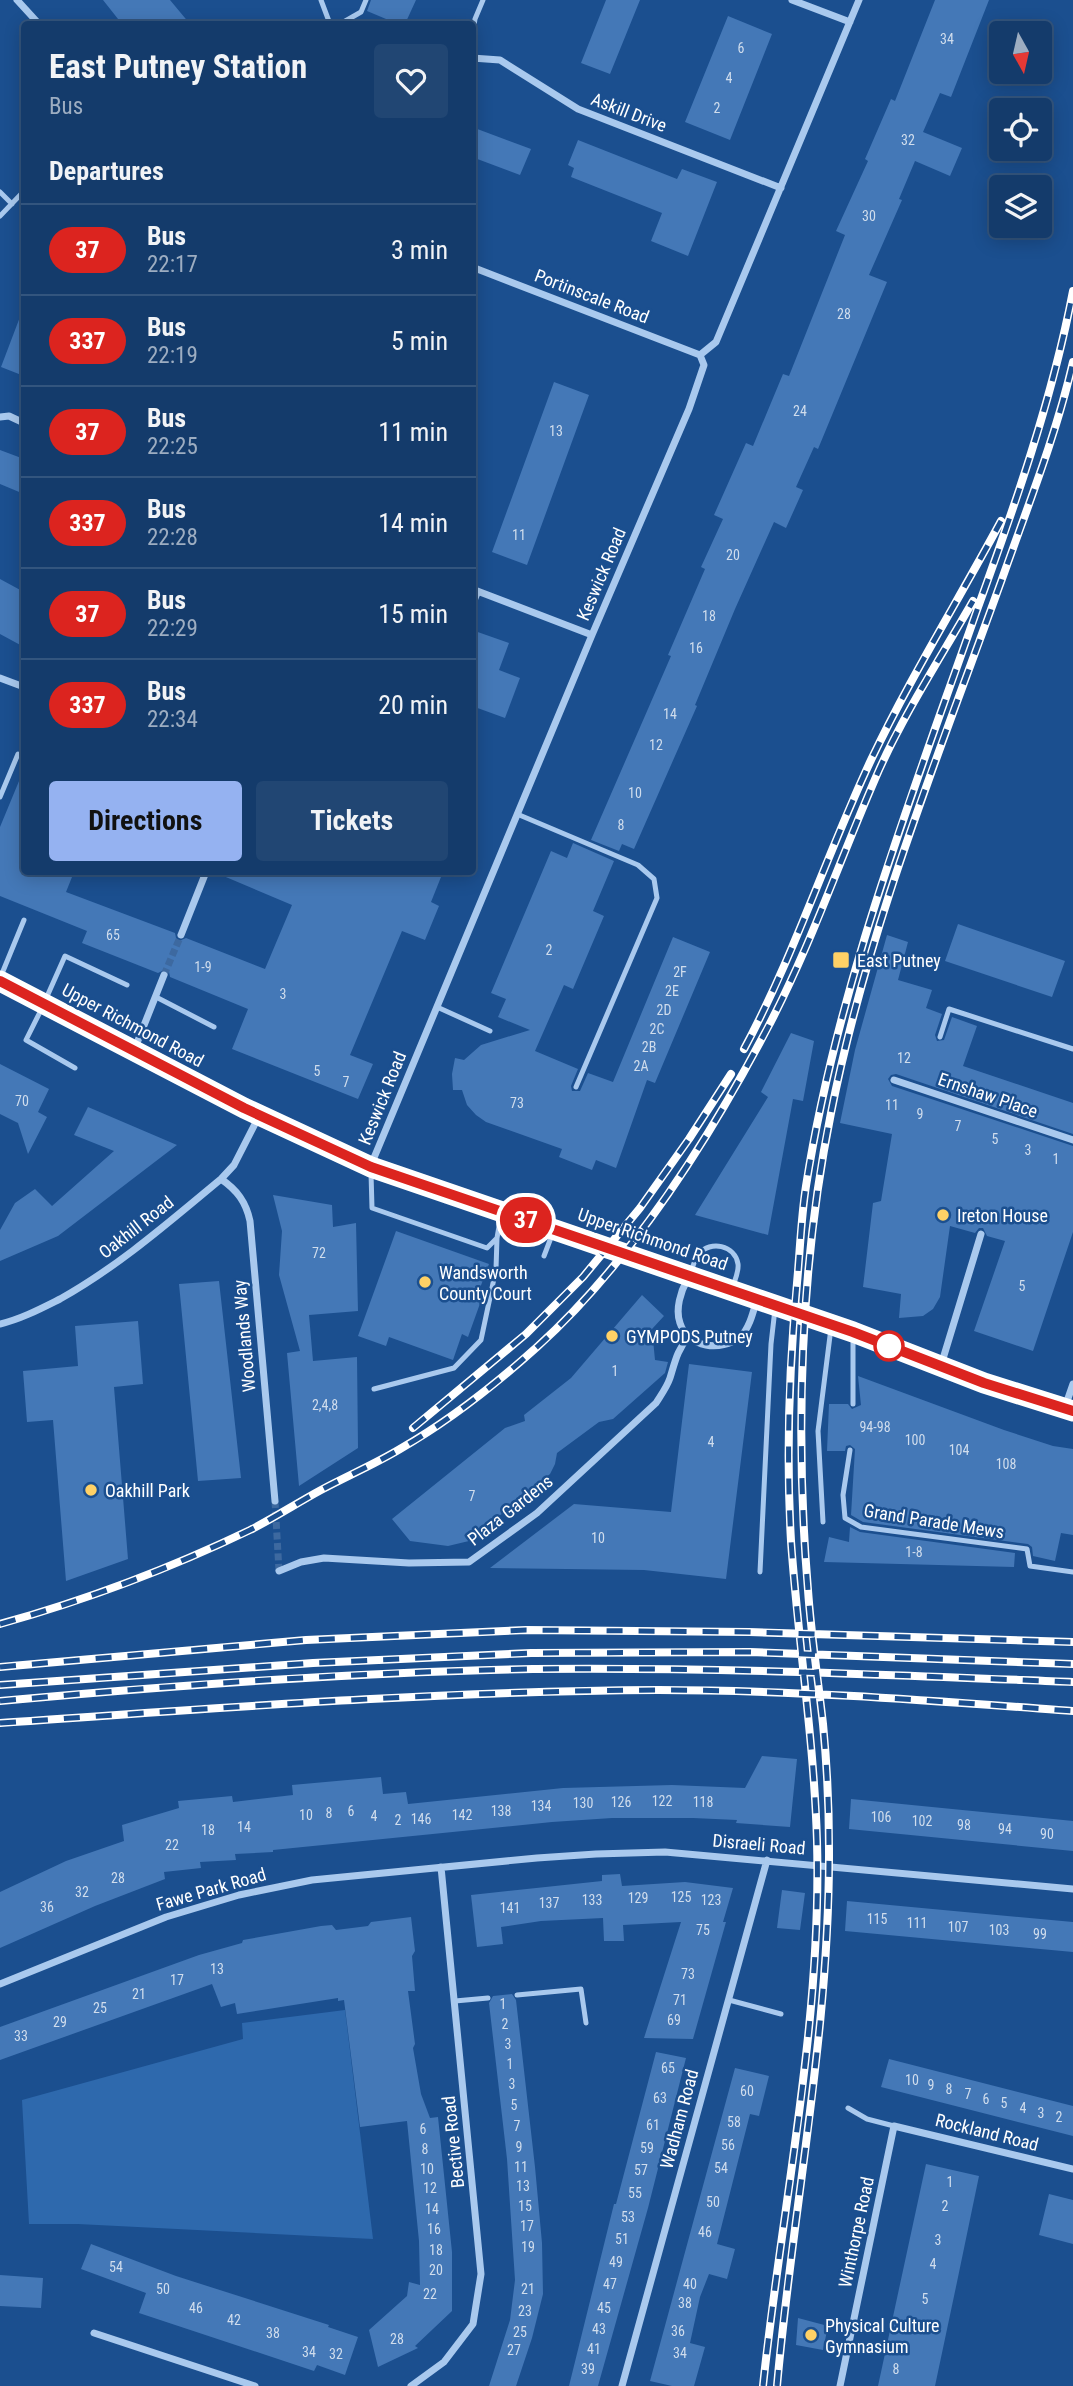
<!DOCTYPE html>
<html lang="en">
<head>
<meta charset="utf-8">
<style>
  :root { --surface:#143b6b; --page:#214673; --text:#f1f3f6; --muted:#9dadc1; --line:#33557e; --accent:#95b2f1 }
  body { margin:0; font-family:"Roboto Condensed",sans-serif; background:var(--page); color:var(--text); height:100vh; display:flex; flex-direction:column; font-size:26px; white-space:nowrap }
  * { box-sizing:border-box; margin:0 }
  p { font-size:23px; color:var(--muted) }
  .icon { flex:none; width:38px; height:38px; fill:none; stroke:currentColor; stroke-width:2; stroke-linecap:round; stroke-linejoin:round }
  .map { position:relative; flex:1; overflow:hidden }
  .side { position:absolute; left:21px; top:21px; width:455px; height:854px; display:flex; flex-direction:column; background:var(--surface); border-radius:7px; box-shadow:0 4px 18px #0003,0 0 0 2px var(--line) }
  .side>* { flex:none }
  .badge { padding:0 14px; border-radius:23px; font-size:24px; line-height:46px }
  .needle { width:46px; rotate:172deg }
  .controls { position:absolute; left:989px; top:21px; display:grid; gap:14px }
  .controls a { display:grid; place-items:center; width:63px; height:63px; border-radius:7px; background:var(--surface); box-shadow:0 4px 18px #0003,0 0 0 2px var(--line); font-size:35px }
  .map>.badge { position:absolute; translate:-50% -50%; box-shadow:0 0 0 4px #fff }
  h2 { padding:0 28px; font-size:26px; line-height:63px }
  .round { display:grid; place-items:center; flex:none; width:74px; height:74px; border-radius:7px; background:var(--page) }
  .headline { display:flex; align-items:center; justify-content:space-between; height:119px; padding:0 28px }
  h1 { font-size:33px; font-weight:700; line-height:52px }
  .cta { display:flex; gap:14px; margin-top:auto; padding:14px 28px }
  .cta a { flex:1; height:80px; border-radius:7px; background:var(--accent); color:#111; font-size:28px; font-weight:700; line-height:80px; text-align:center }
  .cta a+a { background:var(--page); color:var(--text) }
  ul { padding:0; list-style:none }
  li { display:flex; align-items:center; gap:21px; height:91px; padding:0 28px; border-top:2px solid var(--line) }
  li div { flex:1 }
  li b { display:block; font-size:26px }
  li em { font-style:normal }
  li .badge { min-width:77px; font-weight:700; text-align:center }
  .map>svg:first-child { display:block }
</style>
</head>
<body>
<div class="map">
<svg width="1073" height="2386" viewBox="0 0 1073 2386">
  <rect width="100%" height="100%" fill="#1b4f8f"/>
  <!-- green -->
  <path fill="#2e69ad" d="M345 2010 373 2239 78 2224H29L22 2100 243 2039 242 2023Z"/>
  <!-- building -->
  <path fill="#4478b7" d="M103 0H170L190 24H122Z
    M371 0H416L405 24H398L367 11Z
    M606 0H640L610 74 581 63Z
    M935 0H989L951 97 940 93 923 132 962 148 950 176 915 161 899 199 902 200 869 275 887 282 818 449 814 447 796 487 803 490 786 528 774 522 735 609 695 705 697 706 634 849 622 844 619 851 591 840 671 656 668 655 705 569 701 567 723 519 714 515 746 443 753 446 783 374 789 376 845 235 836 231 868 161 865 159 891 99 895 101Z
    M728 16 772 34 730 140 685 122Z
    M472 127 531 149 520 175 472 157Z
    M578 140 677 179 682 169 717 182 688 256 651 241 662 213 571 177 574 168 568 165Z
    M23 309 24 310V376L1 367Z
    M554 382 589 395 527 565 492 552Z
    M0 450 24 459V494L0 484Z
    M0 579 24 592V647L0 634Z
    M472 630 509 643 499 670 520 678 505 718 472 706Z
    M24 769V872H74L66 892 175 933 176 938 179 941 186 938 265 969 292 905 214 872H443L431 902 439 906 425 940 402 931 350 1055 373 1064 358 1099 232 1049 248 1009 170 977 169 972 166 969 158 973 82 943 87 931 0 896V827Z
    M573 843 614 861 593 911 604 916 573 989 564 985 535 1051 578 1069 571 1086 572 1091H580L588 1073 613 1082 673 937 710 952 655 1083 647 1080 616 1168 596 1160 592 1170 559 1157 562 1149 486 1122 476 1115 467 1105 462 1090H453L452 1074 455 1058 464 1060 481 1045 530 1030 498 1017 506 999 491 993 551 851 567 858Z
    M958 924 1065 961 1052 997 945 961Z
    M887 935 908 942 898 980 932 990 926 1008 942 1014 935 1035 937 1041 944 1040 952 1017 977 1026 963 1066 1073 1103V1134L896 1074 891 1075 888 1079 892 1086 1073 1146V1232L1033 1351 974 1331 1005 1241 987 1236 983 1228H979L975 1233 950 1226 940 1297 933 1309 923 1316 899 1318 901 1294 863 1287 873 1203 881 1201 892 1134 840 1123 855 1050Z
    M791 1033 814 1041 803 1101 793 1099 768 1235 695 1215 768 1097 761 1092Z
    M0 1064 49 1089 38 1112 47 1117 28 1154 18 1123 0 1114Z
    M88 1107 177 1145 58 1236 0 1261V1230L15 1203 35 1189 52 1206 114 1151 74 1135Z
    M273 1195 332 1205 333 1227 356 1223 358 1311 309 1315 313 1361 357 1357 358 1448 299 1486 287 1353 300 1351 279 1275 282 1231Z
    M396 1231 489 1264 477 1296 482 1298 468 1337 462 1334 453 1360 389 1337 386 1346 358 1336Z
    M219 1281 241 1478 198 1481 179 1284Z
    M642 1295 664 1316 652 1329 655 1360 668 1362 665 1373 613 1419 599 1422 557 1453 555 1464 550 1474 469 1541 448 1546 410 1541 392 1519 505 1428 525 1421 524 1415 571 1378Z
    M138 1321 143 1384 114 1387 128 1559 66 1581 53 1420 27 1422 23 1371 78 1366 75 1326Z
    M689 1364 752 1372 726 1579 644 1570 490 1568 574 1504 671 1512Z
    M858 1376 1004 1430 1053 1446 1073 1449V1535L1061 1533 1055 1561 1033 1556 1032 1547 1028 1544 863 1522 851 1515 855 1449 850 1445 846 1446 845 1451H827L829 1404H848L852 1409 861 1405Z
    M850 1527 860 1532 1015 1553 1014 1567 824 1562 829 1537 849 1542Z
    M762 1756 797 1759 790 1827 736 1823 737 1820 693 1818H612L552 1822 273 1850V1852L235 1854 236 1860 200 1862 201 1868 164 1872 165 1879 95 1906 0 1948V1892L66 1861 124 1841 122 1825 179 1808 178 1801 232 1796 233 1802 293 1795 292 1785 381 1777 383 1794 406 1792 408 1804 563 1788 672 1785 745 1788Z
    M851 1799 1073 1821V1851L849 1829Z
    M620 1874 622 1886 685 1882 733 1888 723 1922H726L693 2039 644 2038 681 1922 623 1925 624 1941H604L603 1918 541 1921 501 1927 503 1944 477 1947 471 1895 602 1881V1875Z
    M782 1890 805 1893 800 1930 777 1928Z
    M847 1901 1073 1922V1952L845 1931Z
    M411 1917 415 1951 412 1956 415 1991H408L415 2044 413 2048 421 2094 430 2118 438 2117 452 2252V2311L415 2346 418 2348 378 2367 369 2330 407 2296 409 2282 420 2285 419 2241 407 2121 360 2127 344 2000 338 2001V1998L237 2014 235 2003 221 2007 212 1984 0 2060V2027L199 1955 242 1943 243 1940 321 1926 332 1925 336 1930 368 1926 371 1922Z
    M512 1994 516 2000 535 2167 542 2243 543 2294 532 2338 516 2386H489L510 2320 515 2280 507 2159 489 2003 493 1996Z
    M656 2052 686 2058 648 2208 598 2386H569L614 2204H616Z
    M889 2059 1073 2106V2136L881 2087Z
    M735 2068 769 2076 759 2116 750 2114 717 2244 735 2249 727 2279 709 2274 700 2297 690 2343 705 2347 694 2386H672L650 2381Z
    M926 2164 979 2176 957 2282 935 2386H878Z
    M1049 2194 1073 2200V2244L1039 2235Z
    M91 2244 176 2276 329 2325 328 2327 358 2337 345 2375 317 2365 314 2371 139 2313 146 2293 81 2269Z
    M0 2275 43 2278 41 2308 0 2306Z
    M798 2318 828 2326 823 2350 796 2345Z"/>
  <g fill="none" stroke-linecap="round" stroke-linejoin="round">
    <!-- street-tunnel -->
    <path stroke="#3d69a0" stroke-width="7" stroke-dasharray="7 3.5" stroke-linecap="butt" d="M164 975 181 935
      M275 1501 279 1571"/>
    <!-- lane -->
    <path stroke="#a9c9ee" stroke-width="5" d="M321 0 330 24
      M340 24 361 12 366 0
      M472 38 475 19 483 0
      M0 192 12 204
      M0 216 24 191
      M472 608 479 591
      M0 797 18 754
      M517 814 638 865 654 879 657 898 576 1087
      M1 976 24 920
      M156 997 214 1027
      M45 1001 65 956 127 985
      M437 1007 490 1031
      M41 1010 26 1040 75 1068
      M940 1037 949 1009 1073 1049
      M371 1173 372 1208 487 1248 497 1238 501 1215
      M544 1256 552 1235
      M692 1270C693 1265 695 1259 699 1254 710 1240 735 1245 738 1264 739 1271 735 1280 733 1286
      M853 1339V1404
      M374 1389 454 1368 481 1340 496 1269 497 1238
      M850 1450 843 1495 845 1518 861 1527 1027 1549 1030 1566 1073 1572
      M823 1522 818 1431 831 1328
      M760 1572 771 1344 775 1309
      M517 1995 581 1989 586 2023
      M729 2000 781 2014
      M455 2001 488 1998
      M848 2108 867 2119 894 2126"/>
    <!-- street -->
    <path stroke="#a9c9ee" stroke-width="7" d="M17 0 39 24
      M792 0 850 22
      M472 58 500 60 578 109 781 188
      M472 267 700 355
      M700 355 716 342 859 0
      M0 417 9 416 24 423
      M472 589 592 635
      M0 678 24 687
      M181 935 206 872
      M135 1048 164 975
      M894 1080 1073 1140
      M371 1165 592 635 689 409 704 365 700 355
      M221 1179C237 1190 246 1202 250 1221L275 1501
      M687 1280C681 1291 675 1309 680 1323 688 1348 721 1352 740 1337 749 1329 753 1313 756 1302
      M0 1324C21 1319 40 1309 60 1299 119 1266 169 1222 221 1179L234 1165 259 1116
      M942 1362 981 1234
      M1065 1407 1073 1384
      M279 1571 301 1562 324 1558 409 1563 469 1562 537 1513 656 1403C661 1395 667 1387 670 1378 675 1362 677 1350 689 1336
      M0 1984 166 1917 239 1895 312 1880 537 1858 596 1854 665 1852 1073 1889
      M94 2333 255 2386
      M411 2386 444 2362 473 2324 481 2274 441 1867
      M622 2386 767 1860
      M840 2386 894 2126 1073 2169"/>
    <!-- highway -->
    <path stroke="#fff" stroke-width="21" d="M0 981 244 1108 371 1167 853 1332 984 1383 1073 1411"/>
    <defs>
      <path id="rail" d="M744 1049C794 956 826 856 871 760 910 678 958 601 1001 521
        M413 1428 526 1334 583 1277 640 1208 689 1139 731 1074
        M0 1624C86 1600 169 1569 250 1530 274 1518 297 1503 321 1490 347 1476 375 1464 400 1449 449 1421 496 1384 537 1347 631 1262 708 1141 767 1029 811 946 841 856 879 770 905 712 941 657 973 601
        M0 1667 306 1640 526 1630 749 1632 1073 1642
        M0 1685 313 1663 531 1653 750 1652 1073 1664
        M0 1701C177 1685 355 1672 533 1669 714 1667 893 1675 1073 1682
        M0 1723C219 1708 438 1691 658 1690 797 1690 935 1701 1073 1711
        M763 2386C782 2205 822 2023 817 1841 814 1740 798 1641 791 1541 786 1454 789 1369 797 1283 800 1251 801 1218 806 1186 837 987 911 799 977 610 1015 505 1052 400 1073 291
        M777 2386C793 2206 830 2029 829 1848 829 1807 827 1765 823 1724 818 1679 811 1634 808 1590 795 1435 800 1266 831 1113 867 930 939 754 1002 579 1027 508 1056 436 1073 362"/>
    </defs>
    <!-- rail casing -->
    <use href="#rail" stroke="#fff" stroke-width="8"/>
    <!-- rail -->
    <use href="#rail" stroke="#1b4f8f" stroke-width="5" stroke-dasharray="16" stroke-linecap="butt"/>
  </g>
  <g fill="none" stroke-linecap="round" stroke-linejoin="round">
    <defs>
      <path id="line" d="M0 981 244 1108 371 1167 853 1332 984 1383 1073 1411"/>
    </defs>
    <!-- line casing -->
    <use href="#line" stroke="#fff" stroke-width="16"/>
    <!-- line -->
    <use href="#line" stroke="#dc241f" stroke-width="10"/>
  </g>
  <!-- markers -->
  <g fill="#ffd166" stroke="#1b4f8f" stroke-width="2.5">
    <rect x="832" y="951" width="18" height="18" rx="3.5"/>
    <circle cx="943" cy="1215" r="7"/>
    <circle cx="425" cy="1282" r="7"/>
    <circle cx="612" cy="1336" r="7"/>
    <circle cx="91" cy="1490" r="7"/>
    <circle cx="811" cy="2335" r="7"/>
  </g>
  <circle fill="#fff" stroke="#dc241f" stroke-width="3.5" cx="889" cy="1346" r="14"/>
  <g text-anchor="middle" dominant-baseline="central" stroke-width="5" stroke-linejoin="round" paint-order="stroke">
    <!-- number labels -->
    <g font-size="14" fill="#d0dded">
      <text x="947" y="39">34</text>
      <text x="741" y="48">6</text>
      <text x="729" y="78">4</text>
      <text x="717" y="108">2</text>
      <text x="908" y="140">32</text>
      <text x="869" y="216">30</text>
      <text x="844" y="314">28</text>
      <text x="800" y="411">24</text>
      <text x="556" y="431">13</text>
      <text x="519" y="535">11</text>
      <text x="733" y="555">20</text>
      <text x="709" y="616">18</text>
      <text x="696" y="648">16</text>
      <text x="670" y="714">14</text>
      <text x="656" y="745">12</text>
      <text x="635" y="793">10</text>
      <text x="621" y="825">8</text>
      <text x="113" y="935">65</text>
      <text x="549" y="950">2</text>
      <text x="203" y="967">1-9</text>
      <text x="680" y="972">2F</text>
      <text x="672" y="991">2E</text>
      <text x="283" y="994">3</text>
      <text x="664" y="1010">2D</text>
      <text x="657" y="1029">2C</text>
      <text x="649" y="1047">2B</text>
      <text x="904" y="1058">12</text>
      <text x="641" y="1066">2A</text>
      <text x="317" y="1071">5</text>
      <text x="346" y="1082">7</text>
      <text x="22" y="1101">70</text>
      <text x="517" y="1103">73</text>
      <text x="892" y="1105">11</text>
      <text x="920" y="1114">9</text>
      <text x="958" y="1126">7</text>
      <text x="995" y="1139">5</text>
      <text x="1028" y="1150">3</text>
      <text x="1056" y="1159">1</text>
      <text x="319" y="1253">72</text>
      <text x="1022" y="1286">5</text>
      <text x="615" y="1371">1</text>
      <text x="325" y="1405">2,4,8</text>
      <text x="875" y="1427">94-98</text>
      <text x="915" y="1440">100</text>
      <text x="711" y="1442">4</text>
      <text x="959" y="1450">104</text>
      <text x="1006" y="1464">108</text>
      <text x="472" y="1496">7</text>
      <text x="598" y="1538">10</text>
      <text x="914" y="1552">1-8</text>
      <text x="662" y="1801">122</text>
      <text x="621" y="1802">126</text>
      <text x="703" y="1802">118</text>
      <text x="583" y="1803">130</text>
      <text x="541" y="1806">134</text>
      <text x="351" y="1811">6</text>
      <text x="501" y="1811">138</text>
      <text x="329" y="1813">8</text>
      <text x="306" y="1815">10</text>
      <text x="462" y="1815">142</text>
      <text x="374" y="1816">4</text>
      <text x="881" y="1817">106</text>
      <text x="421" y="1819">146</text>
      <text x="398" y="1820">2</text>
      <text x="922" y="1821">102</text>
      <text x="964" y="1825">98</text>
      <text x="244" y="1827">14</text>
      <text x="1005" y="1829">94</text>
      <text x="208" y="1830">18</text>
      <text x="1047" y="1834">90</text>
      <text x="172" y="1845">22</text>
      <text x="118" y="1878">28</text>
      <text x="82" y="1892">32</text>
      <text x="681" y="1897">125</text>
      <text x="638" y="1898">129</text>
      <text x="592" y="1900">133</text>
      <text x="711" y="1900">123</text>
      <text x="549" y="1903">137</text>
      <text x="47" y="1907">36</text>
      <text x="510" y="1908">141</text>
      <text x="877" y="1919">115</text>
      <text x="917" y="1923">111</text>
      <text x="958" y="1927">107</text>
      <text x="703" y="1930">75</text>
      <text x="999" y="1930">103</text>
      <text x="1040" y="1934">99</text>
      <text x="217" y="1969">13</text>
      <text x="688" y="1974">73</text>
      <text x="177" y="1980">17</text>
      <text x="139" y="1994">21</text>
      <text x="680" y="2000">71</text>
      <text x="503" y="2004">1</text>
      <text x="100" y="2008">25</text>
      <text x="674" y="2020">69</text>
      <text x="60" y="2022">29</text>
      <text x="505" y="2024">2</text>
      <text x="21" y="2036">33</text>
      <text x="508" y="2044">3</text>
      <text x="510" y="2064">1</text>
      <text x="668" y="2068">65</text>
      <text x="912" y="2080">10</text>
      <text x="512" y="2084">3</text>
      <text x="931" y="2085">9</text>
      <text x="949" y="2089">8</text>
      <text x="747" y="2091">60</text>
      <text x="968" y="2094">7</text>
      <text x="660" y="2098">63</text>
      <text x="986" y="2099">6</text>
      <text x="1004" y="2103">5</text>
      <text x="514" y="2105">5</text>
      <text x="1023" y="2108">4</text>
      <text x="1041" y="2113">3</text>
      <text x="1059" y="2117">2</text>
      <text x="734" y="2122">58</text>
      <text x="653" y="2125">61</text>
      <text x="517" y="2126">7</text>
      <text x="423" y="2129">6</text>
      <text x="728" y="2145">56</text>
      <text x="519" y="2147">9</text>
      <text x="647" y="2148">59</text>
      <text x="425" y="2149">8</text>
      <text x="521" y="2167">11</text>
      <text x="721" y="2168">54</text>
      <text x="427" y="2169">10</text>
      <text x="641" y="2170">57</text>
      <text x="950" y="2182">1</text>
      <text x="523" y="2186">13</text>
      <text x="430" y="2188">12</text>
      <text x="635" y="2193">55</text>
      <text x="713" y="2202">50</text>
      <text x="525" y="2206">15</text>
      <text x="945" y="2206">2</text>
      <text x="432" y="2209">14</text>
      <text x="628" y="2217">53</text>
      <text x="527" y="2226">17</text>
      <text x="434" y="2229">16</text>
      <text x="705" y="2232">46</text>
      <text x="622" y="2239">51</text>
      <text x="938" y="2240">3</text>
      <text x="528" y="2247">19</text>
      <text x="436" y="2250">18</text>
      <text x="616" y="2262">49</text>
      <text x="933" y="2264">4</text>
      <text x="116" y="2267">54</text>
      <text x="436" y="2270">20</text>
      <text x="610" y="2284">47</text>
      <text x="690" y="2284">40</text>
      <text x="163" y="2289">50</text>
      <text x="528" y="2289">21</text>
      <text x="430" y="2294">22</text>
      <text x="925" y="2299">5</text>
      <text x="685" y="2303">38</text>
      <text x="196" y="2308">46</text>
      <text x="604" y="2308">45</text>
      <text x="525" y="2311">23</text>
      <text x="234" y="2320">42</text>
      <text x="599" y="2329">43</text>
      <text x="678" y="2331">36</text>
      <text x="520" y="2332">25</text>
      <text x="273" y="2333">38</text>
      <text x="397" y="2339">28</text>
      <text x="594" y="2349">41</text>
      <text x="514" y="2350">27</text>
      <text x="309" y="2352">34</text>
      <text x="680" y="2353">34</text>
      <text x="336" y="2354">32</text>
      <text x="588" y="2369">39</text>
      <text x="896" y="2369">8</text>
    </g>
    <!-- street labels -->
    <g font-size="18" fill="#fff" stroke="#1b4f8f">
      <text transform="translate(629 112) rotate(21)">Askill Drive</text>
      <text transform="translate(592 296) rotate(21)">Portinscale Road</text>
      <text transform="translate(601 574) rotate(-67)">Keswick Road</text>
      <text transform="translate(133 1025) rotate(28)">Upper Richmond Road</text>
      <text transform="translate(988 1095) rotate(19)">Ernshaw Place</text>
      <text transform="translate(382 1098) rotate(-68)">Keswick Road</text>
      <text transform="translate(136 1227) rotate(-38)">Oakhill Road</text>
      <text transform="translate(653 1239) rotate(19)">Upper Richmond Road</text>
      <text transform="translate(244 1336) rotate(-95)">Woodlands Way</text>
      <text transform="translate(510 1510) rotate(-38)">Plaza Gardens</text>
      <text transform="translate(934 1521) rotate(9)">Grand Parade Mews</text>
      <text transform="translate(759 1844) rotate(5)">Disraeli Road</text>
      <text transform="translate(211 1889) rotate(-16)">Fawe Park Road</text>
      <text transform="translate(679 2119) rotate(-75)">Wadham Road</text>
      <text transform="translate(987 2132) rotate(14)">Rockland Road</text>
      <text transform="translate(453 2142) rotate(-96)">Bective Road</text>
      <text transform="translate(856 2232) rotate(-78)">Winthorpe Road</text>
    </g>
    <!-- poi labels -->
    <g font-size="18" fill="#fff" stroke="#1b4f8f" text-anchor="start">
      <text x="857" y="960">East Putney</text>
      <text x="957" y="1215">Ireton House</text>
      <text x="439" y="1272">Wandsworth<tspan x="439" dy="21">County Court</tspan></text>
      <text x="626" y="1336">GYMPODS Putney</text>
      <text x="105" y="1490">Oakhill Park</text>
      <text x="825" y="2325">Physical Culture<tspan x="825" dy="21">Gymnasium</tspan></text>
    </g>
  </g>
</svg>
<div class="controls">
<a><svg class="needle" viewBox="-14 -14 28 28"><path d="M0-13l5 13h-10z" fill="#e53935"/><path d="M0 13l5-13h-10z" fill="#9dadc1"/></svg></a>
<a><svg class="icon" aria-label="locate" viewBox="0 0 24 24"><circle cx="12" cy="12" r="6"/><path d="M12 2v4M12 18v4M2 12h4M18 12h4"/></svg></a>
<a><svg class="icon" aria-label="layers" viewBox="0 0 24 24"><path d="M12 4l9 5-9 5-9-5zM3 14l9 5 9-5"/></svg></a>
</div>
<b class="badge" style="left:526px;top:1220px;background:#dc241f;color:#fff">37</b>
<section class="side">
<div class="headline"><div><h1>East Putney Station</h1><p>Bus</p></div><a class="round"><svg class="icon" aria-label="heart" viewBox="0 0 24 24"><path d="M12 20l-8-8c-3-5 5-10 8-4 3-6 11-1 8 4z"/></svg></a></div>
<h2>Departures</h2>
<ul>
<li><span class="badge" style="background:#dc241f;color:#fff">37</span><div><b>Bus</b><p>22:17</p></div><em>3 min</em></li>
<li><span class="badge" style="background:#dc241f;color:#fff">337</span><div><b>Bus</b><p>22:19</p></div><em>5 min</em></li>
<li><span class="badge" style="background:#dc241f;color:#fff">37</span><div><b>Bus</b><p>22:25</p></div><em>11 min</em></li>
<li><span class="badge" style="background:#dc241f;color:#fff">337</span><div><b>Bus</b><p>22:28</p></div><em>14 min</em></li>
<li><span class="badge" style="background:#dc241f;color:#fff">37</span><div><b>Bus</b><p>22:29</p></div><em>15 min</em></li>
<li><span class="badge" style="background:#dc241f;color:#fff">337</span><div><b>Bus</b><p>22:34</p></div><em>20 min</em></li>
</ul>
<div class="cta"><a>Directions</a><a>Tickets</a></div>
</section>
</div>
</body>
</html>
